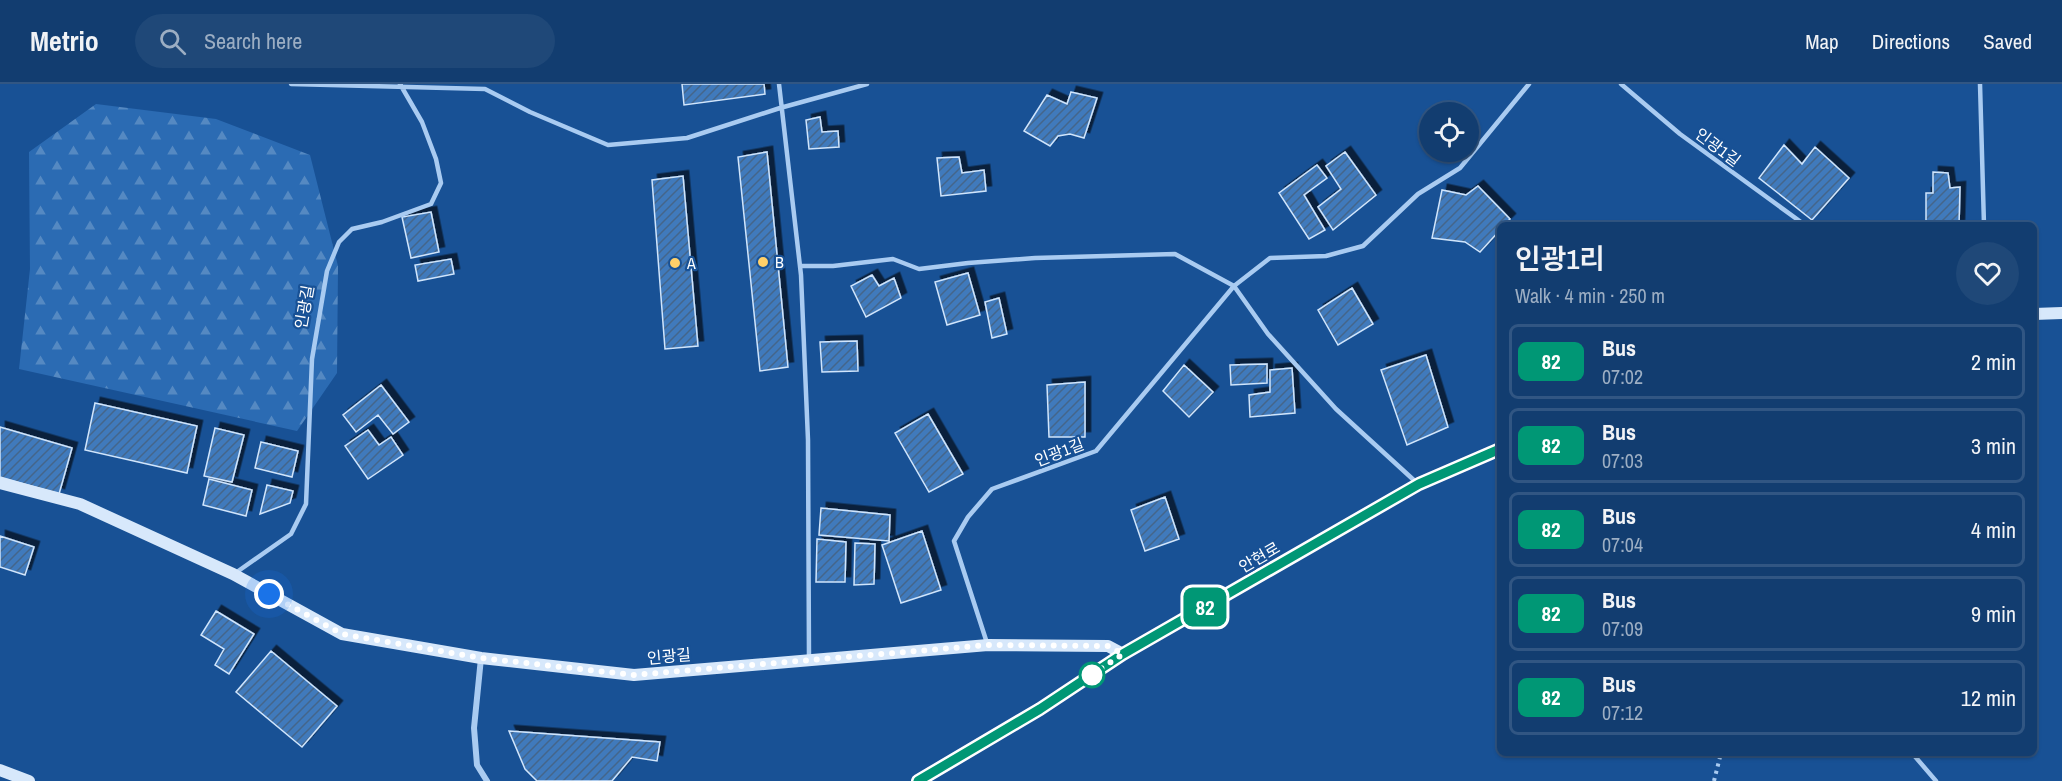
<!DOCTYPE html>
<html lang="en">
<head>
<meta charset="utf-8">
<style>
  :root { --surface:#123d70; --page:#1f4878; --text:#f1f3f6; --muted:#9caec3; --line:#315683 }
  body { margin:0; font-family:"Archivo Narrow","Noto Sans KR",sans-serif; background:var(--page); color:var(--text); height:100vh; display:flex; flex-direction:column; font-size:22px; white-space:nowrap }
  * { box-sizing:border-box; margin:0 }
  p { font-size:20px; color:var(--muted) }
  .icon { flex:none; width:33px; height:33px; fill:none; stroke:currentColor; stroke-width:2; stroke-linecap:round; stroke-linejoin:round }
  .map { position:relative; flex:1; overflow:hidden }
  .side { position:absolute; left:1497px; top:138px; width:540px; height:534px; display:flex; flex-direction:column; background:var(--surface); border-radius:9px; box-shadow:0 2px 4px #0004,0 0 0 2px var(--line) }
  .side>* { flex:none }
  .badge { padding:0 12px; border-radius:9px; font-size:21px; line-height:39px }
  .controls { position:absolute; left:1419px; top:18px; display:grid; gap:12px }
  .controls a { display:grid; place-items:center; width:60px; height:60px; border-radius:50%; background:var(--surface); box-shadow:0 2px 4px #0004,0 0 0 2px var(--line); font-size:30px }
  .you { position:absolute; width:30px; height:30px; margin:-15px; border:4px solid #fff; border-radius:50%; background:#1a73e8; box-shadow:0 0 0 9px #1a73e833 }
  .map>.badge { position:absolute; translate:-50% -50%; box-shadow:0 0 0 3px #fff }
  .round { display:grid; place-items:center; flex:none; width:63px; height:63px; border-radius:32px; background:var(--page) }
  .head { display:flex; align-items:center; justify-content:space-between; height:102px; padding:0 18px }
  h1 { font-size:28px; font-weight:600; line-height:45px }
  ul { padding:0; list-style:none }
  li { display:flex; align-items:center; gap:18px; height:75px; margin:0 12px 9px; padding:0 6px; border:3px solid var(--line); border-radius:9px }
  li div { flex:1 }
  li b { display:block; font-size:22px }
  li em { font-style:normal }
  li .badge { min-width:66px; font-weight:700; text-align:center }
  header { display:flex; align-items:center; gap:36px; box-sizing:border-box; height:84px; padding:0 30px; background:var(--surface); border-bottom:2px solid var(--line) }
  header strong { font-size:28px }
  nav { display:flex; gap:33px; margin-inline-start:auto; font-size:21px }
  .search { width:420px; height:54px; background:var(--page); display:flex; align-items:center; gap:15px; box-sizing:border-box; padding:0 21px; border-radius:33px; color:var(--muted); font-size:22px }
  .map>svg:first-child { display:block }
</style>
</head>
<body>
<header>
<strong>Metrio</strong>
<div class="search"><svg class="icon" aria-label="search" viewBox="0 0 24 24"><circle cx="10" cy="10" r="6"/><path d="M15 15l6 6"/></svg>Search here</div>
<nav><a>Map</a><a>Directions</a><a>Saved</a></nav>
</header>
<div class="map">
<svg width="2062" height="697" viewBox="0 0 2062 697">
  <defs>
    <pattern id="forest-firs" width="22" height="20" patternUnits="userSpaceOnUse" patternTransform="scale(1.5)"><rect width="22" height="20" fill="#2b6bb3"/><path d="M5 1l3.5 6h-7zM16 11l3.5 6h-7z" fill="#5589c2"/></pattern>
    <pattern id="building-hatch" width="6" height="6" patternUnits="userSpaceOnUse" patternTransform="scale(1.5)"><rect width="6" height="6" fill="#407abc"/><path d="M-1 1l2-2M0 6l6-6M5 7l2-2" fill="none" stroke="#45658a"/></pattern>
    <filter id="shadow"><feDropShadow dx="5.5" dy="-5.5" stdDeviation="0" flood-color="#0009"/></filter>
  </defs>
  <rect width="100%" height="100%" fill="#185195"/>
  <!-- forest -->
  <path fill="url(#forest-firs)" d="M96 20 216 35 310 71 338 182 337 289 297 347 19 285 30 185 29 68Z"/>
  <!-- building -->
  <path fill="url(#building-hatch)" stroke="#d0e5fc" stroke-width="1.5" filter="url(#shadow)" d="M682 0H764L765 10 684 21Z
    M1071 8 1097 14 1084 54 1070 50 1058 52 1050 62 1024 47 1047 11 1067 20Z
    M820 33 822 48 838 47 839 63 809 65 806 36Z
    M1784 61 1802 80 1815 63 1849 94 1812 136 1759 94Z
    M767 68 788 283 760 287 738 73Z
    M1345 68 1376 111 1333 146 1318 123 1341 105 1326 82Z
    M959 73 962 89 984 86 986 107 941 112 937 74Z
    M1317 81 1327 94 1304 111 1325 146 1309 155 1279 109Z
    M1933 88 1948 89 1950 104 1960 103 1959 141H1926V109H1933Z
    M683 92 698 262 665 265 652 96Z
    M1478 102 1510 135 1504 141H1500V146L1480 168 1465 158 1432 154 1442 106 1466 111Z
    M431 128 439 168 411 174 402 133Z
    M451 175 454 190 418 197 415 181Z
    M968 189 980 231 947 241 935 198Z
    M872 191 879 202 894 194 901 214 866 233 851 202Z
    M1352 204 1373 240 1338 261 1318 226Z
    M999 214 1007 250 992 254 985 218Z
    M857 257 858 287 822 288 820 258Z
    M1426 271 1448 343 1407 361 1381 286Z
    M1267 280V299L1231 301 1230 281Z
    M1184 281 1213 308 1189 333 1163 307Z
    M1292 284 1295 329 1250 333 1249 311 1270 308V286Z
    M1085 298V353H1049L1047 301Z
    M381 301 409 338 393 350 378 331 356 348 343 331Z
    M95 319 197 342 187 389 85 366Z
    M928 330 963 390 929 408 895 349Z
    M0 343 72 364 59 410 0 393Z
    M215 344 244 351 232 398 204 392Z
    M368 346 379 361 391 353 403 371 368 395 345 362Z
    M261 358 298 367 292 393 255 384Z
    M209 395 252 406 246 432 203 421Z
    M267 401 293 407 290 419 260 430Z
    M1165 413 1179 455 1145 467 1131 426Z
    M821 424 890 431 889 457 819 451Z
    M922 447 941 506 901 519 882 461Z
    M0 452 34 463 25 491 0 483Z
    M817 455 846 458 845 498H816Z
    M855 459 875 460 874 500 854 501Z
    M216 527 254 550 229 590 215 581 224 565 201 551Z
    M271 567 337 622 302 663 236 608Z
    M509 647 660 658 657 677 632 673 612 697H537L525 685Z"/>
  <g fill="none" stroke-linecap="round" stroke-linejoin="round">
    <!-- path -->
    <path stroke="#a9cbf1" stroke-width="4" stroke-dasharray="3 4.5" stroke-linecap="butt" d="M1714 697 1721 669"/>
    <!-- lane -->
    <path stroke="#a9cbf1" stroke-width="4.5" d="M291 0 485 5 530 28 608 61 687 54 780 24 867 0
      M779 0 801 191 808 356 809 576
      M1621 0 1680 50 1805 141
      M1980 0 1984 141
      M801 182H833L893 175 919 185 968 179 1035 174 1175 170 1234 202 1268 250 1336 325 1417 399
      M234 490 291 450 306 420 312 275 327 187 339 158 352 145 382 138 431 120 441 99 436 75 422 38 400 0
      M987 559 954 457 968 433 992 405 1096 367 1234 202 1270 174 1326 172 1363 162 1418 110 1460 84 1529 0
      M1912 669 1936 697"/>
    <!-- street -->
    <path stroke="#a9cbf1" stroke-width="6" d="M481 574 474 644 477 681 487 697"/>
    <!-- secondary -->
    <path stroke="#d7e8fb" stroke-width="12" d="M2034 230 2062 229
      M0 399 80 420 233 490 342 550 481 574 634 591 988 561 1108 562 1123 570
      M0 686 29 697
      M918 697 1040 625 1123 570 1419 400 1500 365"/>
  </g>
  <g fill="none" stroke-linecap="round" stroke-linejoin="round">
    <defs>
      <path id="line" d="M918 697 1040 625 1123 570 1419 400 1500 365"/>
    </defs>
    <!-- line casing -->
    <use href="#line" stroke="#fff" stroke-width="14"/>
    <!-- line -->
    <use href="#line" stroke="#009775" stroke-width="9"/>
    <!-- walk -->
    <path stroke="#fff" stroke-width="6" stroke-dasharray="0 10.8" d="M269 510 342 550 481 574 634 591 988 561 1108 562 1123 570 1090 592 1092 591"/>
  </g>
  <!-- markers -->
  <g fill="#ffd069" stroke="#185195" stroke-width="2">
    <circle cx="763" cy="178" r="6"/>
    <circle cx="675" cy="179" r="6"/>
  </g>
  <circle fill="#fff" stroke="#009775" stroke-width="3" cx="1092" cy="591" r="12"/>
  <g text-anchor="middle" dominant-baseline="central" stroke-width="4.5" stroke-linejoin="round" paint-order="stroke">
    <!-- street labels -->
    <g font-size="16" fill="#fff" stroke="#185195">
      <text transform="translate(1718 63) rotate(37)">인광1길</text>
      <text transform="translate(304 223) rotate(-80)">인광길</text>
      <text transform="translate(1059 368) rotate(-21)">인광1길</text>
      <text transform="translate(1259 473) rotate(-30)">안현로</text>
      <text transform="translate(669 572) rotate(-5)">인광길</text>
    </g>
    <!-- poi labels -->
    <g font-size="16" fill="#fff" stroke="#185195" text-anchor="start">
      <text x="775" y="178">B</text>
      <text x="687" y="179">A</text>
    </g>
  </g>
</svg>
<div class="controls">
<a><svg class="icon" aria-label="locate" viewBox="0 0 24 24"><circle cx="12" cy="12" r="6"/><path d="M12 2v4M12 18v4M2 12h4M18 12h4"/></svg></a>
</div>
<div class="you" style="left:269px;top:510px"></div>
<b class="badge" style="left:1205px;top:523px;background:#009775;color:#fff">82</b>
<section class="side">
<div class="head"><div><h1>인광1리</h1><p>Walk · 4 min · 250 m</p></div><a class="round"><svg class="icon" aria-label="heart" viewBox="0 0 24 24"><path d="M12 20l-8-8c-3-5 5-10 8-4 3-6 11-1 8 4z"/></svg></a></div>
<ul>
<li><span class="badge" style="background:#009775;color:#fff">82</span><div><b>Bus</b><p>07:02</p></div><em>2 min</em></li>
<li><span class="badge" style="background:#009775;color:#fff">82</span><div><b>Bus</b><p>07:03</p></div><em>3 min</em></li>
<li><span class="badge" style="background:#009775;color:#fff">82</span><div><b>Bus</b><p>07:04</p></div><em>4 min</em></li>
<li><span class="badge" style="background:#009775;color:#fff">82</span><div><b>Bus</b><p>07:09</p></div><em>9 min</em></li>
<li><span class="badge" style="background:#009775;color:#fff">82</span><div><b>Bus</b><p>07:12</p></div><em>12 min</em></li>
</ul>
</section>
</div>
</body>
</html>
